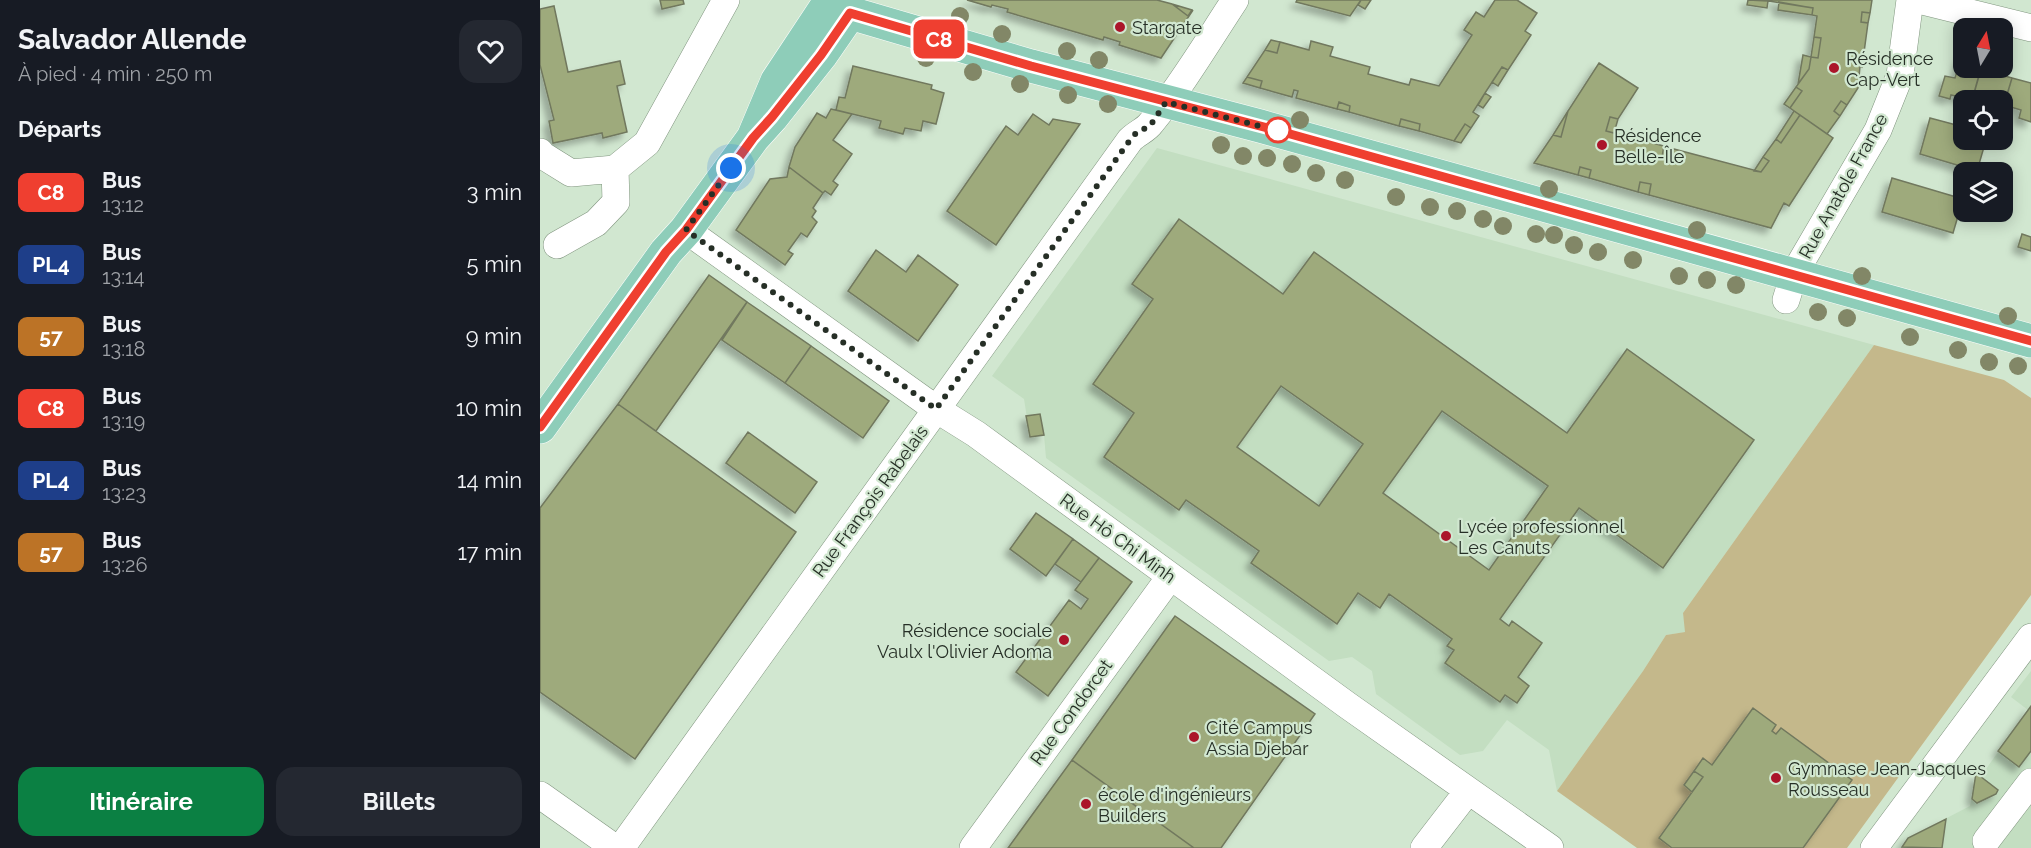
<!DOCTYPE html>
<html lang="fr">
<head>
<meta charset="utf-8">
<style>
  :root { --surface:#171b24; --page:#242831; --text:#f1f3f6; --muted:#9ea1a6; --accent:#0b8043 }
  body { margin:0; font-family:Raleway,sans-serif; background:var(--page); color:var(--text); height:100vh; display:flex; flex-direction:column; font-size:22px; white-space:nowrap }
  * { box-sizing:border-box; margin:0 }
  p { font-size:20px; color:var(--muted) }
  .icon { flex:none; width:33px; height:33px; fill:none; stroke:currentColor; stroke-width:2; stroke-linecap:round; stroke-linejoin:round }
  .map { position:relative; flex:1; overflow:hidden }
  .panel { display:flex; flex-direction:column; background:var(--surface); width:540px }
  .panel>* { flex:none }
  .badge { padding:0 12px; border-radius:9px; font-size:21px; line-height:39px }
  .needle { width:39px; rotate:10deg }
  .fabs { position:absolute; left:1413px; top:18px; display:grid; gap:12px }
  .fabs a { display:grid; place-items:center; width:60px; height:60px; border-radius:12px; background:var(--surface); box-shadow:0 3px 15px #0003; font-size:30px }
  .you { position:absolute; width:30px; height:30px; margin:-15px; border:4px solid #fff; border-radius:50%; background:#1a73e8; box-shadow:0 0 0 9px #1a73e833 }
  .map>.badge { position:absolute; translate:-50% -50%; box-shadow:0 0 0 3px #fff }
  h2 { padding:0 18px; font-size:22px; line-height:54px }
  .round { display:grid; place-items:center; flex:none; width:63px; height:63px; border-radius:18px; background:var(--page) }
  .head { display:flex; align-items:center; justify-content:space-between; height:102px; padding:0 18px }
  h1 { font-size:28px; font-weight:700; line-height:45px }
  .primary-button { display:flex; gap:12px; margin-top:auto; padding:12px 18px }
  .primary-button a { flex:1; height:69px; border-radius:18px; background:var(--accent); color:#fff; font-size:24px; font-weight:700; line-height:69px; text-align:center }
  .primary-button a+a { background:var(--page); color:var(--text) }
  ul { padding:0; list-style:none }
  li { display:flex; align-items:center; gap:18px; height:72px; padding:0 18px }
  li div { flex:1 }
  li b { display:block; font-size:22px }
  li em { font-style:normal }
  li .badge { min-width:66px; font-weight:700; text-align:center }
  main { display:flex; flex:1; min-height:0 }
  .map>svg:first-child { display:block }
</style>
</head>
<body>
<main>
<section class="panel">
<div class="head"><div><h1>Salvador Allende</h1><p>À pied · 4 min · 250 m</p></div><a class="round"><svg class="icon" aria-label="heart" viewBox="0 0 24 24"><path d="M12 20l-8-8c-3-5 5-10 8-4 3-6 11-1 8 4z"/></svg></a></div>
<h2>Départs</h2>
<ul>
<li><span class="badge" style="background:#ef3f30;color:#fff">C8</span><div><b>Bus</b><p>13:12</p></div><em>3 min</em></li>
<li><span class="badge" style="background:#1e3e89;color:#fff">PL4</span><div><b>Bus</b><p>13:14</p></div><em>5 min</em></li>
<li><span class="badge" style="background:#bc7326;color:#fff">57</span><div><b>Bus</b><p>13:18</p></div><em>9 min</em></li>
<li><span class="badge" style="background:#ef3f30;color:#fff">C8</span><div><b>Bus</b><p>13:19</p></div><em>10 min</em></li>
<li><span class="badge" style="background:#1e3e89;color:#fff">PL4</span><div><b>Bus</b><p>13:23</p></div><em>14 min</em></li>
<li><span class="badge" style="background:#bc7326;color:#fff">57</span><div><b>Bus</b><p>13:26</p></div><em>17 min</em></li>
</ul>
<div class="primary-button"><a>Itinéraire</a><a>Billets</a></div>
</section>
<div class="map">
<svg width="1491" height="848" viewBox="0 0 1491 848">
  <defs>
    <filter id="shadow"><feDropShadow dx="-5.5" dy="5.5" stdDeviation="3" flood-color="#0004"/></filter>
  </defs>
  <rect width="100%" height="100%" fill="#d1e7d0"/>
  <!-- built -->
  <path fill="#c3dec1" d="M617 148 1334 345 1143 613 1146 632 1126 635 1103 671 1017 791 1009 750 967 720 943 751 920 755 836 694 832 671 812 657 789 661 506 458 504 435 490 437 484 399 452 376Z
    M1491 671V848H1361L1368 838 1430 806 1436 773 1441 776 1488 710 1471 697Z"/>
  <!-- green -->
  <path fill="#c4b88b" d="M1334 345 1464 380 1491 398V595L1307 848H1097L1017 791 1103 671 1126 635 1145 632 1143 613Z"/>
  <!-- building -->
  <path fill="#9eaa7b" stroke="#71785e" stroke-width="1.5" fill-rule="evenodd" filter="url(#shadow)" d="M120 0H143L144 4 122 9Z
    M427 0H617L632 4 648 16 653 10 621 58 579 45 580 42 564 37 563 40 467 12 468 9 452 5 451 7Z
    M757 0H821L810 16 756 2Z
    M821 0H831L825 9 818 5Z
    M955 0H977L997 13 985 31 991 35 968 70 962 67 945 93 933 112 939 116 931 128 925 124 914 141 879 131 880 124 861 119 859 126 809 112 810 106 799 102 797 109 756 98 758 91 754 90 752 97 720 88 722 81 707 77 725 50 737 53 740 42 769 50 771 41 793 47 790 56 830 67 828 74 869 85 871 79 899 86 932 35 924 30 936 12 944 17Z
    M1208 0 1228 1 1227 8 1207 5Z
    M1222 0H1332L1330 13 1322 12 1321 22 1328 23 1322 67 1320 66 1318 88 1307 105 1301 101 1294 111 1300 116 1287 134 1250 108 1262 91 1256 87 1269 69 1271 57 1278 58 1281 38 1274 37 1277 16 1272 15 1273 8Z
    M1239 2 1273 8 1272 15 1238 10Z
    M632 4 652 10 648 16Z
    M14 6 28 72 80 61 85 84 77 86 87 132 63 138 62 133 13 143 9 121 14 120 0 65V9Z
    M1322 12 1330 13 1328 23 1321 22Z
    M1274 37 1281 38 1278 58 1271 57Z
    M731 40 740 42 737 53 725 50Z
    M1263 55 1271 57 1269 69 1258 84Z
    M1421 57H1424V68H1441L1432 100 1411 95 1410 99 1399 96 1405 76 1415 78Z
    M1059 63 1098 88 1078 119 1070 117 1066 131 1124 146 1122 157 1128 158 1130 148 1221 172 1229 161 1223 157 1236 139 1241 143 1260 115 1293 138 1249 206 1244 203 1231 228 1109 195 1111 184 1100 182 1098 192 1049 178 1051 170 1040 167 1038 175 994 163 1013 135 1021 137 1028 111Z
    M313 66 392 85 391 89 404 93 396 124 383 121 381 131 365 128 363 134 339 128 341 121 296 110 299 97 305 98Z
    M962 67 968 70 958 86 952 82Z
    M1441 69 1472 78 1462 111V100H1446L1433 97Z
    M707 77 722 81 720 88 703 83Z
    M1472 78 1491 83V122L1479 118 1481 110 1464 105Z
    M1256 87 1262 91 1250 108 1244 104Z
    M945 93 951 97 943 108 938 105Z
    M1301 101 1307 105 1300 116 1294 111Z
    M799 102 810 106 809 112 797 109Z
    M291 109 312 114 293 140 312 154 293 181 298 185 291 195 285 191 283 193 249 167 255 147 277 113 286 118Z
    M1028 111 1021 137 1013 135Z
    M1254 111 1260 115 1241 143 1236 139Z
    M493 114 509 125 513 119 540 124 456 245 407 211 466 126 478 135Z
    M1070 117 1078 119 1074 133 1066 131Z
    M1390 118 1424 127V140H1446L1437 171 1380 154Z
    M861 119 880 124 879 131 859 126Z
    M925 124 931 128 921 143 914 141Z
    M1124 146 1130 148 1128 158 1122 157Z
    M1223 157 1229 161 1221 172 1214 171Z
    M249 167 283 193 273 208 276 211 272 217 277 222 267 237 261 233 248 251 253 254 245 265 196 230 230 179 247 177Z
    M1040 167 1051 170 1049 178 1038 175Z
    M1352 178 1423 199 1413 233 1342 212Z
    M1100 182 1111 184 1109 195 1098 192Z
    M639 219 743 294 774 252 1027 433 1087 349 1214 440 1123 568 1039 508 960 619 969 626 972 621 1002 643 978 677 989 686 977 703 965 695 960 702 905 663 914 650 907 646 912 639 849 594 840 608 818 593 797 624 711 563 719 551 646 500 639 510 564 457 594 413 553 384 613 299 592 284ZM741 386 823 444 779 506 697 447ZM902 411 1008 486 949 570 843 493Z
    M1482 234 1491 237V251L1478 247Z
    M336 250 366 272 378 255 418 285 378 341 308 291Z
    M169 275 207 302 116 431 78 404Z
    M207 302 271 346 245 383 182 340Z
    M271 346 349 401 323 438 245 383Z
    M78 404 256 532 95 759 0 692V508Z
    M500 414 504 435 490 437 486 416Z
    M208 432 277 482 255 513 186 463Z
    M496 513 533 539 506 576 470 549Z
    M533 539 559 558 541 582 515 564Z
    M559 558 592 582 508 696 476 672 529 600 541 609 548 599 535 590Z
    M635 616 775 714 681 848H654L532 760Z
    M1491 706V751L1479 767 1458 751Z
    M1213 708 1236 725 1232 731 1236 734 1241 728 1312 780 1263 848H1132L1119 838 1163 777 1154 771 1163 758 1172 765Z
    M532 760 654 848H468Z
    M1154 771 1163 777 1152 792 1144 785Z
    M1436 773 1458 790 1456 794 1437 803 1432 799Z
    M1406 819 1402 848 1362 847 1368 838Z"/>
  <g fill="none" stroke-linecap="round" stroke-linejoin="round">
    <defs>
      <path id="minor" d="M1378 0 1491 28
        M0 152 2 155 31 173 75 169 107 143 186 0
        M146 230 396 409 436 434 807 705 1010 848
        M17 245 56 223 76 202 75 169
        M1246 300 1254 274 1338 130 1360 75 1370 0
        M0 795 75 848
        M1446 841 1491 782
        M81 848 590 140C597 133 606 130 611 123 642 85 668 41 695 0
        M433 848 630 577
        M884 848 928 791
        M1334 848 1491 637"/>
      <path id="major" d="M213 138 237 81 290 1 310 13 491 66 720 126 1491 341
        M0 427 126 252 146 230 213 138 232 117 281 55 310 13"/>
    </defs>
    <!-- minor casing -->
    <use href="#minor" stroke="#80957f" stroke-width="28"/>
    <!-- major casing -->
    <use href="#major" stroke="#fff" stroke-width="34"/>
    <!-- minor -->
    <use href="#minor" stroke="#fff" stroke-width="27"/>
    <!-- major -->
    <use href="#major" stroke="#8ecdb9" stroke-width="33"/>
  </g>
  <!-- trees -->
  <g fill="#828767">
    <circle cx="420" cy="16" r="9"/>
    <circle cx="462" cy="34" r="9"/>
    <circle cx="527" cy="51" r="9"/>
    <circle cx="386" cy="58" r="9"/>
    <circle cx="559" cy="60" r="9"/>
    <circle cx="433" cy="72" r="9"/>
    <circle cx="480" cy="84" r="9"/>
    <circle cx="528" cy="95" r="9"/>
    <circle cx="568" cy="104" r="9"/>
    <circle cx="760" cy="120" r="9"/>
    <circle cx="681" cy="145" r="9"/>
    <circle cx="703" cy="156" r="9"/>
    <circle cx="727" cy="158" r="9"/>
    <circle cx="752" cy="164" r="9"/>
    <circle cx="776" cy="173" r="9"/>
    <circle cx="805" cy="180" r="9"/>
    <circle cx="1009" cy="189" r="9"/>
    <circle cx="856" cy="197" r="9"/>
    <circle cx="890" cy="207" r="9"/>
    <circle cx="917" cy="211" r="9"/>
    <circle cx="943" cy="219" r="9"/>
    <circle cx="963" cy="226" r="9"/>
    <circle cx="1157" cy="230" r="9"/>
    <circle cx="996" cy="234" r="9"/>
    <circle cx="1014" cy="235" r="9"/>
    <circle cx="1034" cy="245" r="9"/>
    <circle cx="1058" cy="252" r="9"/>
    <circle cx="1093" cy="260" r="9"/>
    <circle cx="1139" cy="276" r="9"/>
    <circle cx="1322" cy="276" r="9"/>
    <circle cx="1167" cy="280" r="9"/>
    <circle cx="1196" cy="285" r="9"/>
    <circle cx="1278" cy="312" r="9"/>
    <circle cx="1468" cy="316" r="9"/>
    <circle cx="1307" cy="318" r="9"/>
    <circle cx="1370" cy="337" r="9"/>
    <circle cx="1418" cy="350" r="9"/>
    <circle cx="1449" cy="362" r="9"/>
    <circle cx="1478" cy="366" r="9"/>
  </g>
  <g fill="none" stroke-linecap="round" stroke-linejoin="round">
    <defs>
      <path id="line" d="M0 427 126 252 146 230 213 138 232 117 281 55 310 13 491 66 743 132 1491 341"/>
    </defs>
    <!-- line casing -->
    <use href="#line" stroke="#fff" stroke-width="14"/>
    <!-- line -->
    <use href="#line" stroke="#ef3f30" stroke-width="9"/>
    <!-- walk -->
    <path stroke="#262f26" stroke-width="6" stroke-dasharray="0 10.8" d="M191 168 146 230 396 409 590 140 597 132 610 126 626 102 743 132 738 130"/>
  </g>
  <!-- markers -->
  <g fill="#ab152a" stroke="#d1e7d0" stroke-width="2">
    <circle cx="580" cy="27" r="6"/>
    <circle cx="1294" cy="68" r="6"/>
    <circle cx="1062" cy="145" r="6"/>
    <circle cx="906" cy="536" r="6"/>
    <circle cx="524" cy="640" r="6"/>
    <circle cx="654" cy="737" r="6"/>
    <circle cx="1236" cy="778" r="6"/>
    <circle cx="546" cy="804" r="6"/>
  </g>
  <circle fill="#fff" stroke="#ef3f30" stroke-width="3" cx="738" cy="130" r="12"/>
  <g text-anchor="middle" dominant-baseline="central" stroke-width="4.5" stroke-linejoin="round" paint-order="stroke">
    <!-- poi labels -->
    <g font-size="18" fill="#262f26" stroke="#d1e7d0" text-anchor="start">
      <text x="592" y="27">Stargate</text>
      <text x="1306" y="58">Résidence<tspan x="1306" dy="21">Cap-Vert</tspan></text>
      <text x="1074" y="135">Résidence<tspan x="1074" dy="21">Belle-Île</tspan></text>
      <text x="918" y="526">Lycée professionnel<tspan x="918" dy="21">Les Canuts</tspan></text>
      <text x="512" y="630" text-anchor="end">Résidence sociale<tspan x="512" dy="21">Vaulx l'Olivier Adoma</tspan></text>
      <text x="666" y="727">Cité Campus<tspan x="666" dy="21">Assia Djebar</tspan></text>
      <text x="1248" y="768">Gymnase Jean-Jacques<tspan x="1248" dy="21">Rousseau</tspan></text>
      <text x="558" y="794">école d'ingénieurs<tspan x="558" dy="21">Builders</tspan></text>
    </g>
    <!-- street labels -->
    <g font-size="18" fill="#262f26" stroke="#d1e7d0">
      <text transform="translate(1303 186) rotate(-61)">Rue Anatole France</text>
      <text transform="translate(330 501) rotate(-54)">Rue François Rabelais</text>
      <text transform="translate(578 538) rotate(36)">Rue Hô Chi Minh</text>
      <text transform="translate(531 712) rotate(-54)">Rue Condorcet</text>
    </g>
  </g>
</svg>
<div class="fabs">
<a><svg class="needle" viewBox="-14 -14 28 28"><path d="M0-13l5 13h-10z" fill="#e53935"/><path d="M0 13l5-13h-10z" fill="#9ea1a6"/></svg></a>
<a><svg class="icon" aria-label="locate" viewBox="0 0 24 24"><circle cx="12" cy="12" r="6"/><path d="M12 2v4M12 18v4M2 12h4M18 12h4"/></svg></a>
<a><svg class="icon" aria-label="layers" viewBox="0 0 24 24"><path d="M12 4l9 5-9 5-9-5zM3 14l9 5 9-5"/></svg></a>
</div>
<div class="you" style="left:191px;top:168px"></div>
<b class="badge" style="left:399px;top:39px;background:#ef3f30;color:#fff">C8</b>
</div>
</main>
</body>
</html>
